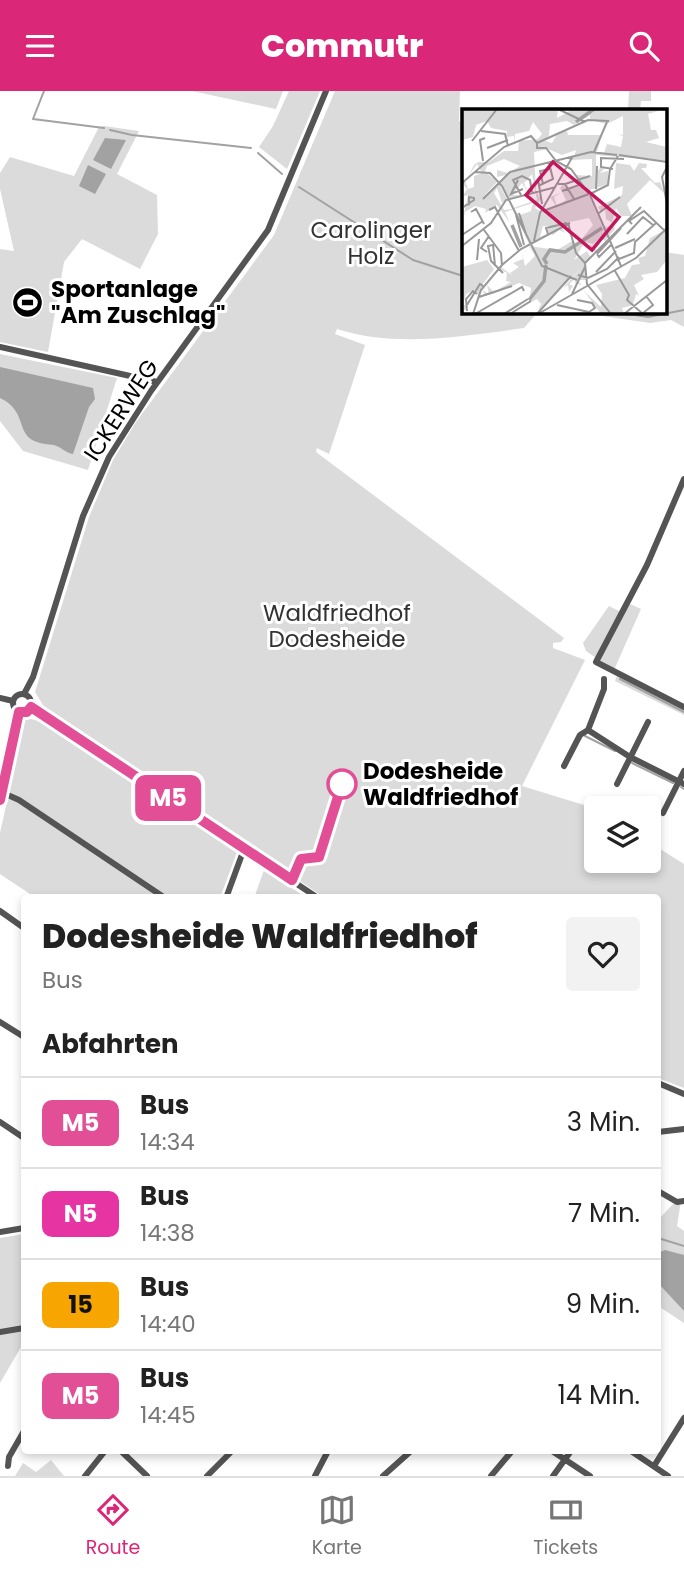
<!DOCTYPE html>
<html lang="de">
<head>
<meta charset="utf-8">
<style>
  :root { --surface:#fff; --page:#f2f2f2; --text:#222; --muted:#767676; --line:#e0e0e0; --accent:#db2777 }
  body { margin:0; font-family:Poppins,sans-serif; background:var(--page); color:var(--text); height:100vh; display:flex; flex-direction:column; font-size:26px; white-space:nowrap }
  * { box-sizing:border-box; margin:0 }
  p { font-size:23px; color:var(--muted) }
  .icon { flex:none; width:38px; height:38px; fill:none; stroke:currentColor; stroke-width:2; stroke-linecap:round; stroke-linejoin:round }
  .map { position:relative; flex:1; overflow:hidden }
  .details { position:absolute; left:21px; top:803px; width:640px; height:560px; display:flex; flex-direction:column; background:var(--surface); border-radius:7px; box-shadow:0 4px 10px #0003 }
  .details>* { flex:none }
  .badge { padding:0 14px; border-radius:10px; font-size:24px; line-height:46px }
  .fabs { position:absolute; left:584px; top:705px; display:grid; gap:14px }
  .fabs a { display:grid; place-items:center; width:77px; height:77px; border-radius:7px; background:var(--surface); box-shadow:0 4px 10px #0003; font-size:35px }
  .map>.badge { position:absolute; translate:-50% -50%; box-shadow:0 0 0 4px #fff }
  h2 { padding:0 21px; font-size:26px; line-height:63px }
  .round { display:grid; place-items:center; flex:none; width:74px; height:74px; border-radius:7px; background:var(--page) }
  .headline { display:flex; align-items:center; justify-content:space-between; height:119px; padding:0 21px }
  h1 { font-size:33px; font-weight:800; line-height:52px }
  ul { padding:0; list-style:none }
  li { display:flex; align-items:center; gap:21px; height:91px; padding:0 21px; border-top:2px solid var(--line) }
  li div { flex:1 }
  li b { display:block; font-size:26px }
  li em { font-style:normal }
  li .badge { min-width:77px; font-weight:700; text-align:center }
  header { display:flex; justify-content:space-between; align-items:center; height:91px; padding:0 21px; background:var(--accent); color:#fff; font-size:32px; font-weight:800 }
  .tabs { display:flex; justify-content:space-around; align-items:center; height:98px; border-top:2px solid var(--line); background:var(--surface); font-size:19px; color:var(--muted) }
  .tabs a { display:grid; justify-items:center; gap:4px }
  .tabs .active { color:var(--accent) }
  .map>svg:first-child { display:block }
</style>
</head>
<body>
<header><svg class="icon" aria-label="menu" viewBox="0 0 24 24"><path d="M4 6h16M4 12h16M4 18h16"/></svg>Commutr<svg class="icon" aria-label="search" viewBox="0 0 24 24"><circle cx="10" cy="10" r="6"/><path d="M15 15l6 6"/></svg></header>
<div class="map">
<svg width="684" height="1385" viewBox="0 0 684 1385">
  <rect width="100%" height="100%" fill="#fff"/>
  <!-- green -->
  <path fill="#dbdbdb" d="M192 0H283L276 18Z
    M289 0H320L287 78 259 56 273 35Z
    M335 0H460L459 30 463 32V220L538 221 524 237C465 245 395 257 337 238L335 243 365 254 329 363 317 357 316 361 564 547 561 551 553 552V557L585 569 522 695 597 718V770H649V751L684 773V997L658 987V807H325L56 627 46 619 35 601 89 426 113 369 136 331 274 144Z
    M629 0H651V10H641L640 19H628Z
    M104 35 139 40 117 83 157 104 158 143 140 178 82 148 64 171 48 261 0 251V158L14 160 0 98V82L10 66 74 85 99 36Z
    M665 161 684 164V236L671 229 650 232 575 221 665 220Z
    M0 263 117 287 88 379 23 360 0 330Z
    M628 512 641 518 614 579 586 560 583 552 609 515 623 522Z
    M617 584 684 617V624L615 590Z
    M28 627 42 631 237 761 220 807H36L0 783V742L25 629Z
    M264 779 307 807H254Z
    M681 1110 677 1135 684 1140V1232L658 1215V1129L675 1111Z
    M24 1143V1251L0 1292V1147Z
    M51 1369 64 1385H15L23 1372 36 1381Z"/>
  <!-- water -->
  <path fill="#a2a2a2" d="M105 47 126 49 111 78 93 69Z
    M88 74 106 83 95 103 79 95Z
    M0 276 93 297 95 308 89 316 73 363C66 362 61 356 54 354 48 353 42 353 37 351 15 344 28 320 0 307Z
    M665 1159 684 1164V1220L658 1192V1162Z"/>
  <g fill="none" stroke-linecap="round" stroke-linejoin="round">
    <!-- stream -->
    <path stroke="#a2a2a2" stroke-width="2" d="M44 0 33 28 104 37
      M110 39 132 44 251 57
      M258 62 282 83
      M299 96 413 169 463 185
      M609 220 648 226 684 219
      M620 588 684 621
      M585 645 615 660
      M632 672 673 692
      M681 696 684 698
      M658 1147 684 1155"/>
    <!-- minor -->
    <path stroke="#545454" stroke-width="6" d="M0 256 157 291
      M684 388 647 474 596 571 684 616
      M604 588V598L588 639 630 666 684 693
      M13 612a9 9 0 1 1 18 0a9 9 0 1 1-18 0Z
      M24 603 33 586 83 425 109 366 151 300 268 139 326 0
      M0 607 13 610
      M31 616 318 807
      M564 675 580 644 588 639
      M617 693 648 631
      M1 701 19 709 165 807
      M0 709 19 621
      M663 722 684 680
      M292 789 301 768
      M226 807 244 758
      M0 820 24 837
      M0 931 24 946
      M658 992 684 1003
      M0 1031 24 1047
      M658 1041 684 1038
      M658 1100 677 1111 684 1110
      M0 1141 24 1137
      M0 1241 24 1237
      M121 1360 147 1385
      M552 1360 590 1385
      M631 1360 668 1385
      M8 1375 9 1366 24 1340
      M654 1375 684 1327
      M85 1385 105 1360
      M207 1385 230 1362
      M315 1385 328 1360
      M383 1385 411 1360
      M491 1385 512 1360
      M553 1385 571 1360"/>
  </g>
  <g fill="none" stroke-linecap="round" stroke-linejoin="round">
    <defs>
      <path id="line" d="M0 709 19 621H27L31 616 292 789 301 768 319 766 342 693"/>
    </defs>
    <!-- line casing -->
    <use href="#line" stroke="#fff" stroke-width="16"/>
    <!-- line -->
    <use href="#line" stroke="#e24f97" stroke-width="10"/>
  </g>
  <!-- icons -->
  <defs>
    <symbol id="stadium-disc" viewBox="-11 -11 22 22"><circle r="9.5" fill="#000" stroke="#fff"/><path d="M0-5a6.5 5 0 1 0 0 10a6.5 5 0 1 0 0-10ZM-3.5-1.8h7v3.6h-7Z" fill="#fff"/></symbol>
  </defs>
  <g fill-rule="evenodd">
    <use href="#stadium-disc" x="10" y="194" width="35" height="35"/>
  </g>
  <!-- markers -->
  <circle fill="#fff" stroke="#e24f97" stroke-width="3.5" cx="342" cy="693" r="14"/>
  <g text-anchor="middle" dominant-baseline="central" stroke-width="6" stroke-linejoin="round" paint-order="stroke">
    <!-- park labels -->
    <g font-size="23" fill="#323232" stroke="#fff">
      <text x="371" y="139">Carolinger<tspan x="371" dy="26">Holz</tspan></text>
      <text x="337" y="522">Waldfriedhof<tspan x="337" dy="26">Dodesheide</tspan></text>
    </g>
    <!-- poi labels -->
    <g font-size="23" font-weight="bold" fill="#000" stroke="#fff" text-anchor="start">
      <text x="51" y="198">Sportanlage<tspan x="51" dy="26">"Am Zuschlag"</tspan></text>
    </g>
    <!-- street labels -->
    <g font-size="23" fill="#000" stroke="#fff">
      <text transform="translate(121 319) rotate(-57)">ICKERWEG</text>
    </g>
    <!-- stop labels -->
    <g font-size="23" font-weight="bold" fill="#000" stroke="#fff" text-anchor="start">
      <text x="363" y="680">Dodesheide<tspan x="363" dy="26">Waldfriedhof</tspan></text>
    </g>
  </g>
  <!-- overview -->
  <g transform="translate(462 18)">
    <rect width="205" height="205" fill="#fff"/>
    <path d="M0 0H96L95 9 111 0H202L186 5 189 21H194L197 29 184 33 205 38V52L134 46V63L139 58 143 59 138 64 146 62V75L125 82 141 119 151 116 153 120 123 156 125 171H115L120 176 113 174 114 169 107 175 111 177 107 183 106 176 101 179 120 158 75 204 79 195 75 190 46 205 67 192 69 179 57 174 31 185 17 188 11 205 16 186 13 181 4 185 1 195 6 198 0 203V158L25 151 32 160 21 175 17 187 23 186 20 181 27 185 25 176 32 183 49 173 44 172 45 164 38 160 39 158 51 167 48 164 57 158 51 154 61 150 59 140 63 157 73 147 67 137 95 141 112 131 114 137 131 116 127 109 108 113 107 118 99 117 103 124 97 121 91 126 85 122 88 117H81L78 128 85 125 67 135 51 101 58 106 69 102 71 94 43 103 48 114 35 96 23 104 24 100 13 97 3 103 0 114 6 86 0 88 5 80 0 74 3 71 6 80 12 78V67L20 64 15 55 7 66 12 56 16 53H27L42 42H56L57 32 76 30 80 25 71 13 67 22 53 25V33L52 27 44 28 45 22 29 19 25 12 14 16 11 28 0 31ZM128 6V11L145 15 161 7V26L155 25 161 27 159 38 145 35 142 44 135 43 140 26H106L105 22 95 25 90 34 81 31 87 27 88 15 105 12 112 16ZM86 40 100 46 114 41 112 48 104 49 108 51 130 50V67L113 66 121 77 106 80 101 75 98 79 104 91 95 97 92 88 99 84 88 88 94 97 79 103 73 99 79 90 74 82 72 43ZM42 50 58 57 46 64 35 61V68L44 66 38 73 46 88 47 89 59 86H50L60 74 66 84 62 74 70 65 75 91 51 99 49 96 50 100 42 101 32 84 35 79 40 94 45 90 37 75 22 87 35 73 23 62 25 57ZM138 129 143 132 135 141 128 136 133 144 129 149 125 142 112 151 123 133 131 135ZM154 54 168 56 172 62 177 54 185 55 184 59H179L193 74 198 73 202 84 188 71 165 95 170 107H159L154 99 150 114 144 110 143 100 139 103 136 98 160 86 161 77 152 80ZM205 120V151L195 163 179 166 182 170 172 176 177 187 174 185 171 196 160 199 162 204 139 205 122 182 139 198 140 185 134 176 163 169 170 156 178 155 176 149 183 147 188 129Z" fill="#dbdbdb" fill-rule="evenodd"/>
    <path fill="none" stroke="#a2a2a2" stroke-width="3.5" d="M114 13 132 0M50 116 59 138M85 155 82 150 88 141 103 143 140 119M67 191 82 172 84 156"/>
    <path fill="none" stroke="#999" stroke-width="2" d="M96 0 123 13M19 22 43 25 46 37M10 32 35 0M75 34V39H84L94 52 109 60 127 85M75 34 126 11 147 12M25 39 46 31M132 43 145 13M157 46 205 53M21 52 18 31 23 29M205 58 200 68 205 95M151 60 139 58V49L162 50M13 63 28 64 40 77 80 157 115 171M76 70 80 95M56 71 49 85 61 80M0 74 42 38 69 27 75 34M81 75 78 62 88 60M96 75H103L112 90M103 75 128 67M76 77 91 70 87 54M134 80 135 57M100 82 120 75M128 85 146 76 148 60 156 47M59 86 51 71 60 67 68 71 70 83M128 86 159 157M21 90 48 63 129 43 155 46M2 98 4 96 7 95V94L9 93 12 91V89L7 88V94M27 101 33 98 57 142M81 102 127 85M9 103 14 100 22 115M57 104 64 125M137 104 158 88M54 106 62 136M106 114 114 144 123 154 125 175 149 205M170 115 167 112 182 102 205 124M22 121 39 144 40 157M86 125 84 119 105 114M165 125 181 108 191 116M0 126 21 112M72 132 78 104 111 47M31 135 33 157M31 136 26 137 29 152 41 164M0 137 29 114 44 91 94 78M153 139 173 130M25 143 19 139 27 127M135 145 159 119M135 145 137 148 150 135M157 150 172 144 173 133 194 114M15 151 17 130M123 154 179 98M153 162 167 186 165 191 181 205M134 163 154 142M116 166 126 169 145 160 157 148M110 185 123 158M17 188 50 177M115 191 130 194 133 199 127 203M5 196 18 175 21 177M95 196 127 203M5 202 4 190 11 182 15 185M181 204 191 196 184 187M11 205 19 181 40 156 59 140 108 114M13 205 60 178 62 182M42 205 66 190M48 205 69 192M75 205 109 167M76 205 174 149 205 119M162 205 205 171"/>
    <path fill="#c2185b" fill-opacity="0.15" stroke="#c2185b" stroke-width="3.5" d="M91 53 157 108 130 141 64 86Z"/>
    <rect width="205" height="205" fill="none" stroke="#000" stroke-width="3.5"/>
  </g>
</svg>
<div class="fabs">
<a><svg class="icon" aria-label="layers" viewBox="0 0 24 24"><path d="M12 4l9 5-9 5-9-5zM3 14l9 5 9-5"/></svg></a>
</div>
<b class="badge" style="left:168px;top:707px;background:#e24f97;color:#fff">M5</b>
<section class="details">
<div class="headline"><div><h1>Dodesheide Waldfriedhof</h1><p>Bus</p></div><a class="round"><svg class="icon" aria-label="heart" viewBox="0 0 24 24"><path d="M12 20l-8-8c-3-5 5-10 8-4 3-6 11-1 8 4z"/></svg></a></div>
<h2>Abfahrten</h2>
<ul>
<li><span class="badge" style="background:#e24f97;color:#fff">M5</span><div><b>Bus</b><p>14:34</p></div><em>3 Min.</em></li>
<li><span class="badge" style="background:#e634a3;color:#fff">N5</span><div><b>Bus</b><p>14:38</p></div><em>7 Min.</em></li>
<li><span class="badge" style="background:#f7a500;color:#111">15</span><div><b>Bus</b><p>14:40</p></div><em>9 Min.</em></li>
<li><span class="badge" style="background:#e24f97;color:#fff">M5</span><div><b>Bus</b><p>14:45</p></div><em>14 Min.</em></li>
</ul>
</section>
</div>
<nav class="tabs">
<a class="active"><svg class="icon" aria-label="directions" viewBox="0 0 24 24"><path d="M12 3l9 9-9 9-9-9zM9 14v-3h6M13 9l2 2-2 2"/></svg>Route</a>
<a><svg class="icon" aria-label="map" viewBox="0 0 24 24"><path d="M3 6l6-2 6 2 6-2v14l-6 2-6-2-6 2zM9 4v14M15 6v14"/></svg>Karte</a>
<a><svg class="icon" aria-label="tickets" viewBox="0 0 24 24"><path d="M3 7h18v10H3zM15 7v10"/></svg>Tickets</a>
</nav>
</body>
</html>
